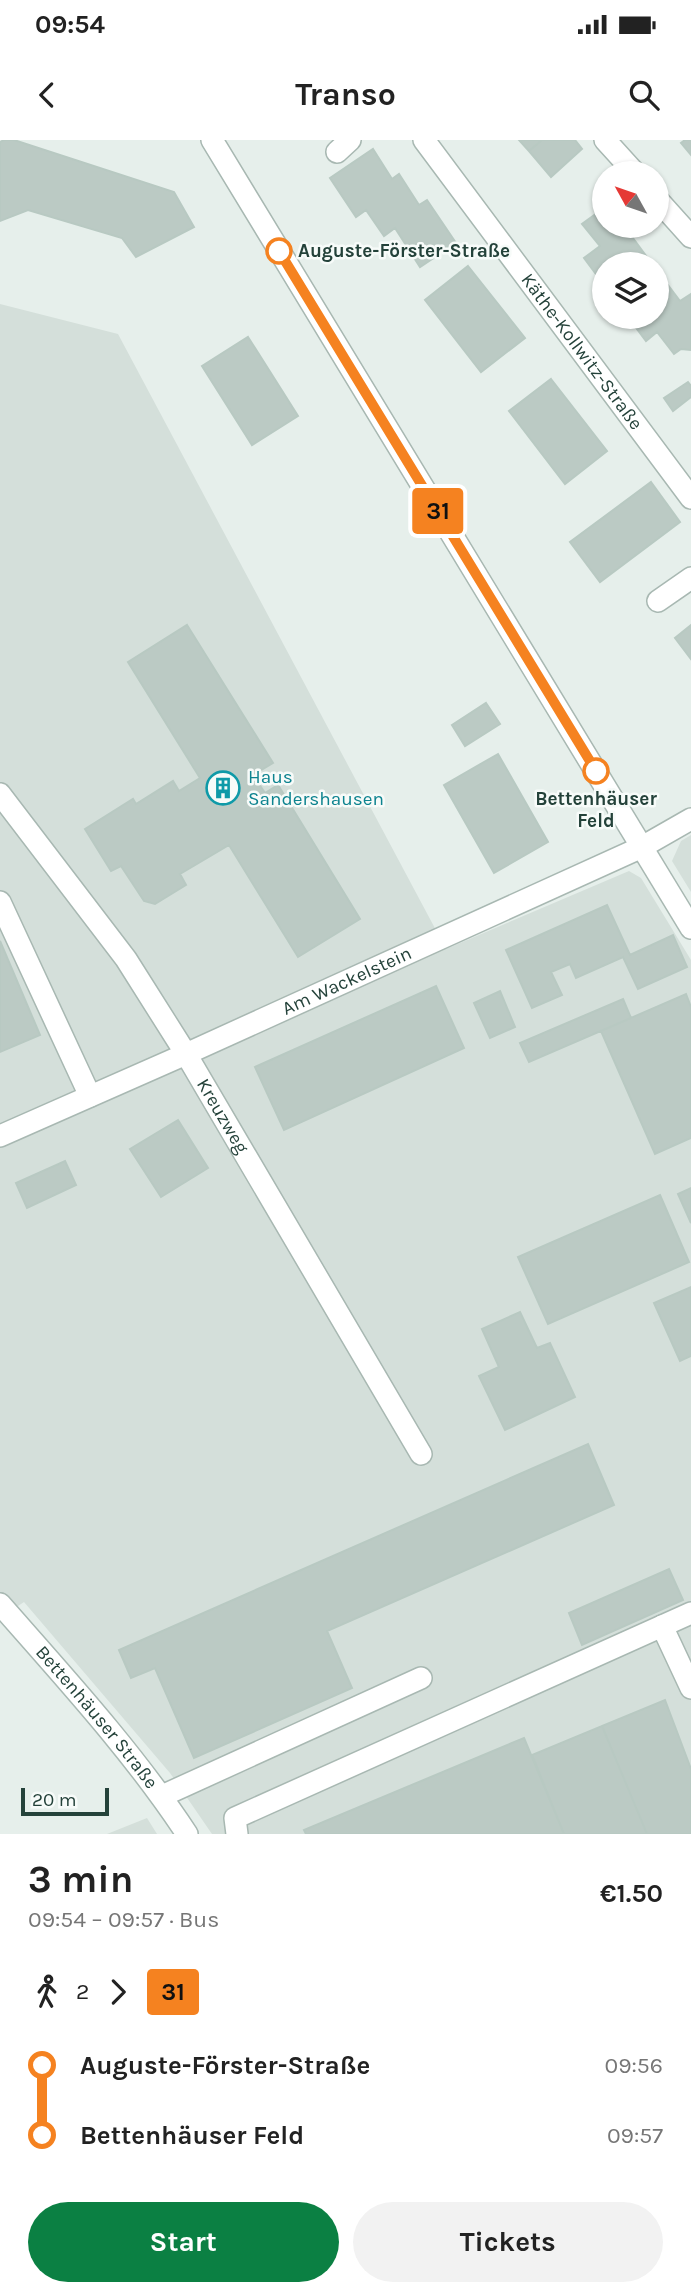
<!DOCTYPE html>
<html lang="en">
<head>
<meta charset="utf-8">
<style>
  :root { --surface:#fff; --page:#f2f2f2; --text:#222; --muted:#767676; --accent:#0b8043 }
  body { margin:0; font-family:Karla,sans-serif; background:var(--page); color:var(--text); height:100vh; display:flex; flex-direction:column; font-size:26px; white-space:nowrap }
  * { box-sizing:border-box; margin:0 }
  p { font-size:23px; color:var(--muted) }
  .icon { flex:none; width:38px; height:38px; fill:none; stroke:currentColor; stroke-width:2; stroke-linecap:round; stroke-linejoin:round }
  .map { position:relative; height:1694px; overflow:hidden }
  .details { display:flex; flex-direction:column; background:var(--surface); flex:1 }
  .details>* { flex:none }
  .badge { padding:0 14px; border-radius:5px; font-size:24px; line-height:46px }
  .needle { width:46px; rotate:310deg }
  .tools { position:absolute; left:592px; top:21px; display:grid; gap:14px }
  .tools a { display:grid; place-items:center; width:77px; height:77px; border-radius:50%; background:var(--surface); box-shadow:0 2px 5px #0004; font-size:35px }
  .scale { position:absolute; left:21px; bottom:18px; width:88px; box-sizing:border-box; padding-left:7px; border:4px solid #24423a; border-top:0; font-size:19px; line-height:24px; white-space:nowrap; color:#24423a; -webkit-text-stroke:5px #f7fbf9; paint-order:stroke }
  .map>.badge { position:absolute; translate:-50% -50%; box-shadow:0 0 0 4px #fff }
  .legs { display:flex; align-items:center; gap:10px; height:77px; padding:0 28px; font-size:23px }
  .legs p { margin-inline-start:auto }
  .summary { display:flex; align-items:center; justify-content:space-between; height:119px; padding:0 28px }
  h1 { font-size:38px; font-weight:700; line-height:52px }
  .primary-button { display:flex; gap:14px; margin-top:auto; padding:14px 28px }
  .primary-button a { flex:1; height:80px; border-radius:42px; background:var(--accent); color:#fff; font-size:28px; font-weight:700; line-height:80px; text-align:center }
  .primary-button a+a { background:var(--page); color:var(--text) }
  ul { padding:0 28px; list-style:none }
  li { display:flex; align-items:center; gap:24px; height:70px; font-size:26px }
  li i { display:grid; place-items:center; width:10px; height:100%; margin:0 9px; background:currentColor }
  li i::after { content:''; width:18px; height:18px; margin:-9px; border:5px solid; border-radius:50%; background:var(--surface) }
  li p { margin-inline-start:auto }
  li:first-child i { background:linear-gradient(#0000 50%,currentColor 0) }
  li:last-child i { background:linear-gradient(currentColor 50%,#0000 0) }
  .status { display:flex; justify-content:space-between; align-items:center; height:49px; padding:0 35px; background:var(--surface); direction:ltr }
  .status svg { height:19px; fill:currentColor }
  header { display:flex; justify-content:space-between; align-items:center; height:91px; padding:0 28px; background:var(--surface); font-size:32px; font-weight:700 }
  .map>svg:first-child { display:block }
</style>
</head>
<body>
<div class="status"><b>09:54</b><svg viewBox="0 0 49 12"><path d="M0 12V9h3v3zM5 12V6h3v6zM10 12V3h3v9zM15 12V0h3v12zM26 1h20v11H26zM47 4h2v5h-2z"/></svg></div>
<header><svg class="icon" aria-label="back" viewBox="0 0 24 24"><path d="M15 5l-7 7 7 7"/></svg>Transo<svg class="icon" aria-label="search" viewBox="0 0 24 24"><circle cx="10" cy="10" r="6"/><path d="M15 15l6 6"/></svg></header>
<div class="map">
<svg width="691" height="1694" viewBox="0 0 691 1694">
  <rect width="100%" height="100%" fill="#e6efeb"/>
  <!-- built -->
  <path fill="#d4dfda" d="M0 164 118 194 446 809 629 731 641 738 691 820V1694H212L170 1633 24 1462 0 1478Z
    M691 695V752L672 721 681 701Z
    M147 1678 157 1694H107Z"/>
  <!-- building -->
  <path fill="#bbcac4" stroke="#b8c9c2" stroke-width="2" d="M4 0H14L174 52 194 87 136 117 122 98 28 70 0 81V2Z
    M519 0H542L529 11Z
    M542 0H575L582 9 551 37 529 11Z
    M685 0H691V15L681 3Z
    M373 9 392 39 399 34 419 65 427 60 456 103 420 127 395 88 384 96 366 70 356 77 330 38Z
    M604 68V86H641L630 94 652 124H604V145L584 118 600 106 582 84Z
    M468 126 525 198 481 232 425 160Z
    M656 129 680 161 691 154V210L681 209 674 214 657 192 646 201 628 177H656Z
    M248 197 298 276 252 305 202 226Z
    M551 239 607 311 565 344 509 271Z
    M688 242 691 246V257L673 271 664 258Z
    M651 342 680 382 600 442 570 402Z
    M187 485 273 623 253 635 265 653 278 645 360 779 298 817 229 705 180 734 186 745 155 764 144 761 121 726 111 731 85 689 133 659 136 664 173 641 179 651 200 638 128 522Z
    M691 485V519L675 498Z
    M486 563 500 584 465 606 452 585Z
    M498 614 548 702 494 733 444 645Z
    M607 765 630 815 673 795 687 827 638 849 623 817 576 838 570 824 551 832 562 855 532 868 506 810Z
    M0 801 40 895 0 912Z
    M436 846 464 908 284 990 255 927Z
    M500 851 515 887 490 898 474 863Z
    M686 854 691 867V998L655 1014 601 891Z
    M623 859 631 878 529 922 520 903Z
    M178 980 208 1028 161 1057 130 1009Z
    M65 1021 76 1045 27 1068 16 1043Z
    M691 1048V1083L678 1054Z
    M660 1055 689 1122 548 1184 518 1117Z
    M691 1147V1216L680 1221 654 1163Z
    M520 1172 537 1208 550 1203 575 1257 505 1290 479 1236 499 1227 482 1189Z
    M588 1304 614 1365 327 1491 352 1548 194 1618 155 1528 131 1538 119 1510Z
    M669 1429 683 1460 582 1505 569 1473Z
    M665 1560 691 1629V1694H647L602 1586Z
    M602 1586 647 1694H564L532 1615Z
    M524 1598 564 1694H306L304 1690Z"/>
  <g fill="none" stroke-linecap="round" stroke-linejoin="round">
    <defs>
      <g id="minor">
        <path d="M212 0 691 788"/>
        <path id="s1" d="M424 0 691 358"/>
        <path d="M605 0 635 33"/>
        <path d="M337 12 350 0"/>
        <path d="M656 58 691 97"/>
        <path d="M658 461 691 438"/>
        <path id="s2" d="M0 654 126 819 186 914 421 1314"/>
        <path d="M0 762 90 956"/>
        <path id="s3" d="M0 996 186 914 642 707 691 679"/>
        <path id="s4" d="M0 1464C65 1538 133 1612 187 1694"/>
        <path d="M662 1486 691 1548"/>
        <path d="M162 1656 421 1538"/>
        <path d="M237 1694 235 1678 691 1473"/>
      </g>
    </defs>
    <!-- minor casing -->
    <use href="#minor" stroke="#a8b8b2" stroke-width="24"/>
    <!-- minor -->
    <use href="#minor" stroke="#fff" stroke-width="21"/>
  </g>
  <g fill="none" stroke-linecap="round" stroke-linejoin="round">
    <defs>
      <path id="line-1" d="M279 111 596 631"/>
    </defs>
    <!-- line-1 casing -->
    <use href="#line-1" stroke="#fff" stroke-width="16"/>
    <!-- line-1 -->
    <use href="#line-1" stroke="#f58220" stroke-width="10"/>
  </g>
  <!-- icons -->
  <defs>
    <symbol id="building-ring" viewBox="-11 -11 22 22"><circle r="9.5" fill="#f7fbf9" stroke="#0f9aa8" stroke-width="1.5"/><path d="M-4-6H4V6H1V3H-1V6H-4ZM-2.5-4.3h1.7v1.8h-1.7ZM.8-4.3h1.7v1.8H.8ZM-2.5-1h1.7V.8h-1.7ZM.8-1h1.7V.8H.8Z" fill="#0f9aa8"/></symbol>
  </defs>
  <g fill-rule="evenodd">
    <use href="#building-ring" x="204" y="629" width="38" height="38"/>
  </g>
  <!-- markers -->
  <g fill="#fff" stroke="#f58220" stroke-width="3.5">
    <circle cx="279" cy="111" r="12"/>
    <circle cx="596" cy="631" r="12"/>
  </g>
  <g text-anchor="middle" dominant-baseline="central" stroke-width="5" stroke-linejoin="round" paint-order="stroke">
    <!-- stop labels -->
    <g font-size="19" font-weight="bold" fill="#24423a" stroke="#f7fbf9" text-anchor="start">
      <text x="298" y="111">Auguste-Förster-Straße</text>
      <text x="596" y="659" text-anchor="middle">Bettenhäuser<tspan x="596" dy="22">Feld</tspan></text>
    </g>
    <!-- street labels -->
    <g font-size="19" fill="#24423a" stroke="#f7fbf9">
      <text stroke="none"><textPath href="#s1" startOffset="264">Käthe-Kollwitz-Straße</textPath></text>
      <text stroke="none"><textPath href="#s3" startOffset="380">Am Wackelstein</textPath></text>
      <text stroke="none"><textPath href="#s2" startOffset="392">Kreuzweg</textPath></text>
      <text stroke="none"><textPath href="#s4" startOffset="149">Bettenhäuser Straße</textPath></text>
    </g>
    <!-- culture labels -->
    <g font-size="19" fill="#0d838f" stroke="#f7fbf9" text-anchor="start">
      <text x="248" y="637">Haus<tspan x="248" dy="22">Sandershausen</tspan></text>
    </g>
  </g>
</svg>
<div class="tools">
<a><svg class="needle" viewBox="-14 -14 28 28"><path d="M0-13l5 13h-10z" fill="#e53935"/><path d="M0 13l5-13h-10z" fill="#767676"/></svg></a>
<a><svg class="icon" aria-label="layers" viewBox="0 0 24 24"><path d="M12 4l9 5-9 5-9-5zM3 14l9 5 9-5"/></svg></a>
</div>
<div class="scale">20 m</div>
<b class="badge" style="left:438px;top:371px;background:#f58220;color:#111">31</b>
</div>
<section class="details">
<div class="summary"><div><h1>3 min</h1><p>09:54 – 09:57 · Bus</p></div><b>€1.50</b></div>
<div class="legs"><svg class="icon" aria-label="walk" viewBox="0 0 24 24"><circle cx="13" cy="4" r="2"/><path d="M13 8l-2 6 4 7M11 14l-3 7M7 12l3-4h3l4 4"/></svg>2<svg class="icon" aria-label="forward" viewBox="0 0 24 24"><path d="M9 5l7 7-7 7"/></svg><b class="badge" style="background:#f58220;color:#111">31</b></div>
<ul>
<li><i style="color:#f58220"></i><b>Auguste-Förster-Straße</b><p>09:56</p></li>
<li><i style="color:#f58220"></i><b>Bettenhäuser Feld</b><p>09:57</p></li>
</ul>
<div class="primary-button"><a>Start</a><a>Tickets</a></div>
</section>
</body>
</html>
